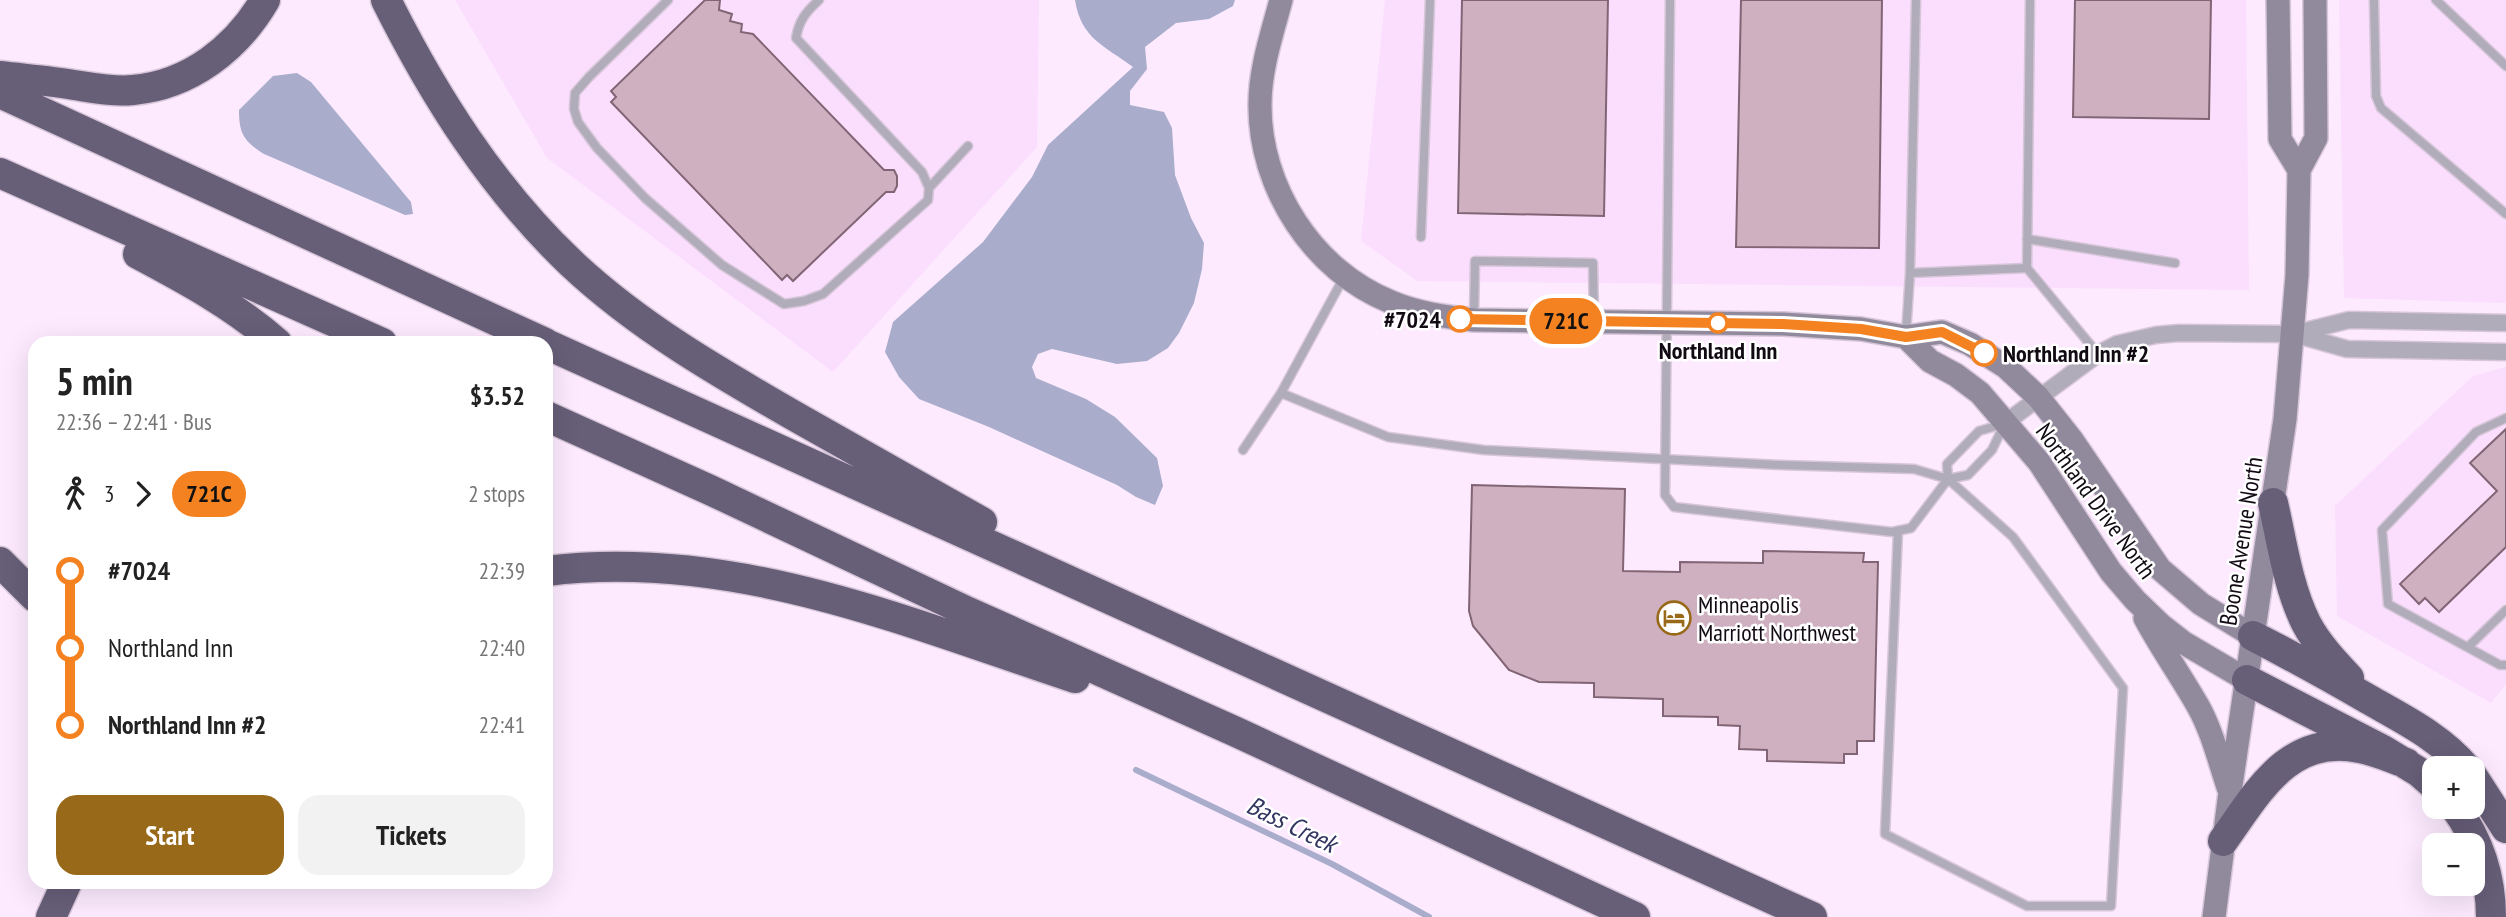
<!DOCTYPE html>
<html lang="en">
<head>
<meta charset="utf-8">
<style>
  :root { --surface:#fff; --page:#f2f2f2; --text:#222; --muted:#767676; --accent:#986919 }
  body { margin:0; font-family:"PT Sans Narrow",sans-serif; background:var(--page); color:var(--text); height:100vh; display:flex; flex-direction:column; font-size:26px; white-space:nowrap }
  * { box-sizing:border-box; margin:0 }
  p { font-size:23px; color:var(--muted) }
  .icon { flex:none; width:38px; height:38px; fill:none; stroke:currentColor; stroke-width:2; stroke-linecap:round; stroke-linejoin:round }
  .map { position:relative; flex:1; overflow:hidden }
  .details { position:absolute; left:28px; top:336px; width:525px; height:553px; display:flex; flex-direction:column; background:var(--surface); border-radius:21px; box-shadow:0 7px 28px #0002 }
  .details>* { flex:none }
  .badge { padding:0 14px; border-radius:23px; font-size:24px; line-height:46px }
  .buttons { position:absolute; left:2422px; top:756px; display:grid; gap:14px }
  .buttons a { display:grid; place-items:center; width:63px; height:63px; border-radius:14px; background:var(--surface); box-shadow:0 7px 28px #0002; font-size:35px }
  .map>.badge { position:absolute; translate:-50% -50%; box-shadow:0 0 0 4px #fff }
  .legs { display:flex; align-items:center; gap:10px; height:77px; padding:0 28px; font-size:23px }
  .legs p { margin-inline-start:auto }
  .overview { display:flex; align-items:center; justify-content:space-between; height:119px; padding:0 28px }
  h1 { font-size:38px; font-weight:600; line-height:52px }
  .button { display:flex; gap:14px; margin-top:auto; padding:14px 28px }
  .button a { flex:1; height:80px; border-radius:21px; background:var(--accent); color:#fff; font-size:28px; font-weight:600; line-height:80px; text-align:center }
  .button a+a { background:var(--page); color:var(--text) }
  ul { padding:0 28px; list-style:none }
  li { display:flex; align-items:center; gap:24px; height:77px; font-size:26px }
  li i { display:grid; place-items:center; width:10px; height:100%; margin:0 9px; background:currentColor }
  li i::after { content:''; width:18px; height:18px; margin:-9px; border:5px solid; border-radius:50%; background:var(--surface) }
  li p { margin-inline-start:auto }
  li:first-child i { background:linear-gradient(#0000 50%,currentColor 0) }
  li:last-child i { background:linear-gradient(currentColor 50%,#0000 0) }
  .map>svg:first-child { display:block }
</style>
</head>
<body>
<div class="map">
<svg width="2506" height="917" viewBox="0 0 2506 917">
  <rect width="100%" height="100%" fill="#fdeaff"/>
  <!-- built -->
  <path fill="#fbdefe" d="M455 0H1039L1037 147 833 372 547 158Z
    M1385 0H2246L2249 290 1417 281 1361 241Z
    M2339 0H2506V303L2344 298Z
    M2506 367V684L2491 703 2337 616 2335 506 2473 376Z"/>
  <!-- water -->
  <path fill="#a9adcb" d="M1075 0H1235L1233 6 1209 19 1176 23 1145 47 1147 69 1130 91V105L1164 112 1172 128 1175 175 1191 218 1204 243 1202 269 1194 303 1179 333 1168 348 1147 361 1117 364 1052 349 1038 354 1032 367 1036 378 1086 399 1115 417 1157 458 1163 486 1155 505 1136 497 1117 485 989 427 919 399 899 377 885 352 893 322 983 242 1032 177 1048 145 1133 67C1105 46 1081 39 1075 0Z
    M297 73 311 82 411 202 413 214 405 215 264 154C244 141 239 134 239 110L273 76Z"/>
  <g fill="none" stroke-linecap="round" stroke-linejoin="round">
    <!-- stream -->
    <path stroke="#a9adcb" stroke-width="6" d="M1136 770 1332 864 1429 917"/>
  </g>
  <!-- building -->
  <path fill="#cfb0c0" stroke="#826574" stroke-width="2" d="M705 0H720L719 10 732 14 730 21 742 24 741 32 753 34 884 170H894L897 176V186L894 192H886L793 281 787 275 782 280 611 102 616 97 611 91Z
    M1462 0H1608L1604 216 1458 213Z
    M1741 0H1882L1879 248 1736 247Z
    M2075 0H2211L2209 119 2073 117Z
    M2506 429V547L2439 612 2425 598 2419 604 2400 584 2497 491 2470 463Z
    M1472 485 1625 489 1623 571 1680 572V562L1763 563V551L1864 553 1863 562H1878L1874 741H1857V754H1844V763L1767 761V750L1739 749 1740 726 1718 725V717L1663 716V699L1594 697V683L1539 682 1509 670 1473 626 1469 611Z"/>
  <g fill="none" stroke-linecap="round" stroke-linejoin="round">
    <defs>
      <path id="lane" d="M668 0 589 77 575 93 574 109 578 122 597 148 645 198 722 265 784 304 804 301 823 294 928 200 929 188 922 172 796 38C799 20 806 12 819 0
        M1670 0 1665 495 1674 507 1892 532 1911 528 1948 479 1947 464 1979 431 2003 424
        M2030 0 2027 268 2098 354
        M2374 0 2376 96 2381 108 2506 214
        M2436 0 2506 66
        M929 188 968 146
        M1421 237 1430 0
        M2027 239 2175 263
        M1910 273 2027 268
        M1344 277 1281 393 1388 437 1484 450 1780 465 1914 469 1948 479 2013 537 2123 688 2111 906H2027L1885 834 1898 531
        M1474 317 1475 261 1593 263 1594 320
        M1906 334 1910 273 1916 0
        M2506 418 2476 432 2382 530 2388 604 2500 665H2506
        M1243 450 1281 393
        M1948 479 1968 475 1992 450 2003 427
        M2468 647 2506 610"/>
      <path id="street" d="M2297 333 2349 320 2506 323
        M2005 423 2098 354 2117 344 2156 335 2179 333 2294 334 2347 349 2506 352"/>
      <path id="secondary" d="M1281 0C1272 34 1260 69 1260 104 1259 187 1313 271 1391 302 1417 313 1445 317 1474 320L1783 324 1861 329 1906 337 1942 332 1970 344 2006 367 2038 397 2072 440 2160 569 2201 604 2253 636
        M2278 0 2280 139 2299 170
        M1906 337 1930 361 1956 375 1980 393 2039 462 2111 572 2135 600 2161 625 2184 643 2247 680
        M2145 618C2161 648 2181 676 2198 706 2212 731 2219 760 2228 787
        M2214 917 2230 792 2285 419 2297 275 2299 170 2316 138 2315 0"/>
      <path id="highway" d="M386 0C434 96 492 188 571 263 638 326 718 372 798 418 859 453 921 487 982 522
        M0 76C25 79 50 81 74 85 94 88 114 92 133 90 190 85 237 48 265 0
        M0 93 545 343
        M0 173 382 343
        M138 254C187 280 235 306 277 343
        M546 344 1812 917
        M546 416 710 490 966 611 1234 731 1635 917
        M2273 503C2282 542 2288 587 2306 623 2317 644 2333 661 2349 678
        M0 562 35 597
        M546 571C732 548 903 621 1075 678
        M2253 636C2292 656 2330 677 2368 699 2403 719 2440 737 2466 768
        M2247 680 2383 750 2419 772 2434 785
        M2473 777 2506 828
        M2455 807C2478 839 2491 877 2491 917
        M2223 841C2258 792 2289 733 2360 748 2376 751 2391 758 2406 763
        M51 917 67 882"/>
    </defs>
    <!-- lane casing -->
    <use href="#lane" stroke="#d7c6d9" stroke-width="11"/>
    <!-- street casing -->
    <use href="#street" stroke="#d7c6d9" stroke-width="19"/>
    <!-- secondary casing -->
    <use href="#secondary" stroke="#d7c6d9" stroke-width="26"/>
    <!-- highway casing -->
    <use href="#highway" stroke="#d7c6d9" stroke-width="33"/>
    <!-- lane -->
    <use href="#lane" stroke="#b0acb9" stroke-width="8"/>
    <!-- street -->
    <use href="#street" stroke="#b0acb9" stroke-width="16"/>
    <!-- secondary -->
    <use href="#secondary" stroke="#918a9d" stroke-width="23"/>
    <!-- highway -->
    <use href="#highway" stroke="#675e78" stroke-width="30"/>
  </g>
  <g fill="none" stroke-linecap="round" stroke-linejoin="round">
    <defs>
      <path id="line-1" d="M1460 319 1783 324 1861 329 1906 337 1942 332 1984 353"/>
    </defs>
    <!-- line-1 casing -->
    <use href="#line-1" stroke="#fff" stroke-width="16"/>
    <!-- line-1 -->
    <use href="#line-1" stroke="#f58220" stroke-width="10"/>
  </g>
  <!-- icons -->
  <defs>
    <symbol id="hotel-ring" viewBox="-11 -11 22 22"><circle r="9.5" fill="#fff" stroke="#986919" stroke-width="1.5"/><path d="M-6-4.5h1.5V1H6V5H4.5V3h-9V5H-6ZM-4 0a1.8 1.8 0 1 1 3.6 0ZM.5 0V-2.5h3Q6-2.5 6 0Z" fill="#986919"/></symbol>
  </defs>
  <g fill-rule="evenodd">
    <use href="#hotel-ring" x="1655" y="599" width="38" height="38"/>
  </g>
  <!-- markers -->
  <g fill="#fff" stroke="#f58220" stroke-width="3.5">
    <circle cx="1460" cy="319" r="12"/>
    <circle cx="1718" cy="323" r="9"/>
    <circle cx="1984" cy="353" r="12"/>
  </g>
  <g text-anchor="middle" dominant-baseline="central" stroke-width="5" stroke-linejoin="round" paint-order="stroke">
    <!-- stop labels -->
    <g font-size="24" font-weight="bold" fill="#120a13" stroke="#fff" text-anchor="end">
      <text x="1441" y="319">#7024</text>
      <text x="1718" y="350" text-anchor="middle">Northland Inn</text>
      <text x="2003" y="353" text-anchor="start">Northland Inn #2</text>
    </g>
    <!-- street labels -->
    <g font-size="24" fill="#120a13" stroke="#fff">
      <text transform="translate(2096 501) rotate(54)">Northland Drive North</text>
      <text transform="translate(2241 541) rotate(-81)">Boone Avenue North</text>
    </g>
    <!-- poi labels -->
    <g font-size="24" fill="#120a13" stroke="#fff" text-anchor="start">
      <text x="1698" y="604">Minneapolis<tspan x="1698" dy="28">Marriott Northwest</tspan></text>
    </g>
    <!-- water labels -->
    <g font-size="26" font-style="italic" fill="#333660" stroke="#fff">
      <text transform="translate(1292 824) rotate(26)">Bass Creek</text>
    </g>
  </g>
</svg>
<div class="buttons">
<a>+</a>
<a>−</a>
</div>
<b class="badge" style="left:1566px;top:321px;background:#f58220;color:#111">721C</b>
<section class="details">
<div class="overview"><div><h1>5 min</h1><p>22:36 – 22:41 · Bus</p></div><b>$3.52</b></div>
<div class="legs"><svg class="icon" aria-label="walk" viewBox="0 0 24 24"><circle cx="13" cy="4" r="2"/><path d="M13 8l-2 6 4 7M11 14l-3 7M7 12l3-4h3l4 4"/></svg>3<svg class="icon" aria-label="forward" viewBox="0 0 24 24"><path d="M9 5l7 7-7 7"/></svg><b class="badge" style="background:#f58220;color:#111">721C</b><p>2 stops</p></div>
<ul>
<li><i style="color:#f58220"></i><b>#7024</b><p>22:39</p></li>
<li><i style="color:#f58220"></i><span>Northland Inn</span><p>22:40</p></li>
<li><i style="color:#f58220"></i><b>Northland Inn #2</b><p>22:41</p></li>
</ul>
<div class="button"><a>Start</a><a>Tickets</a></div>
</section>
</div>
</body>
</html>
